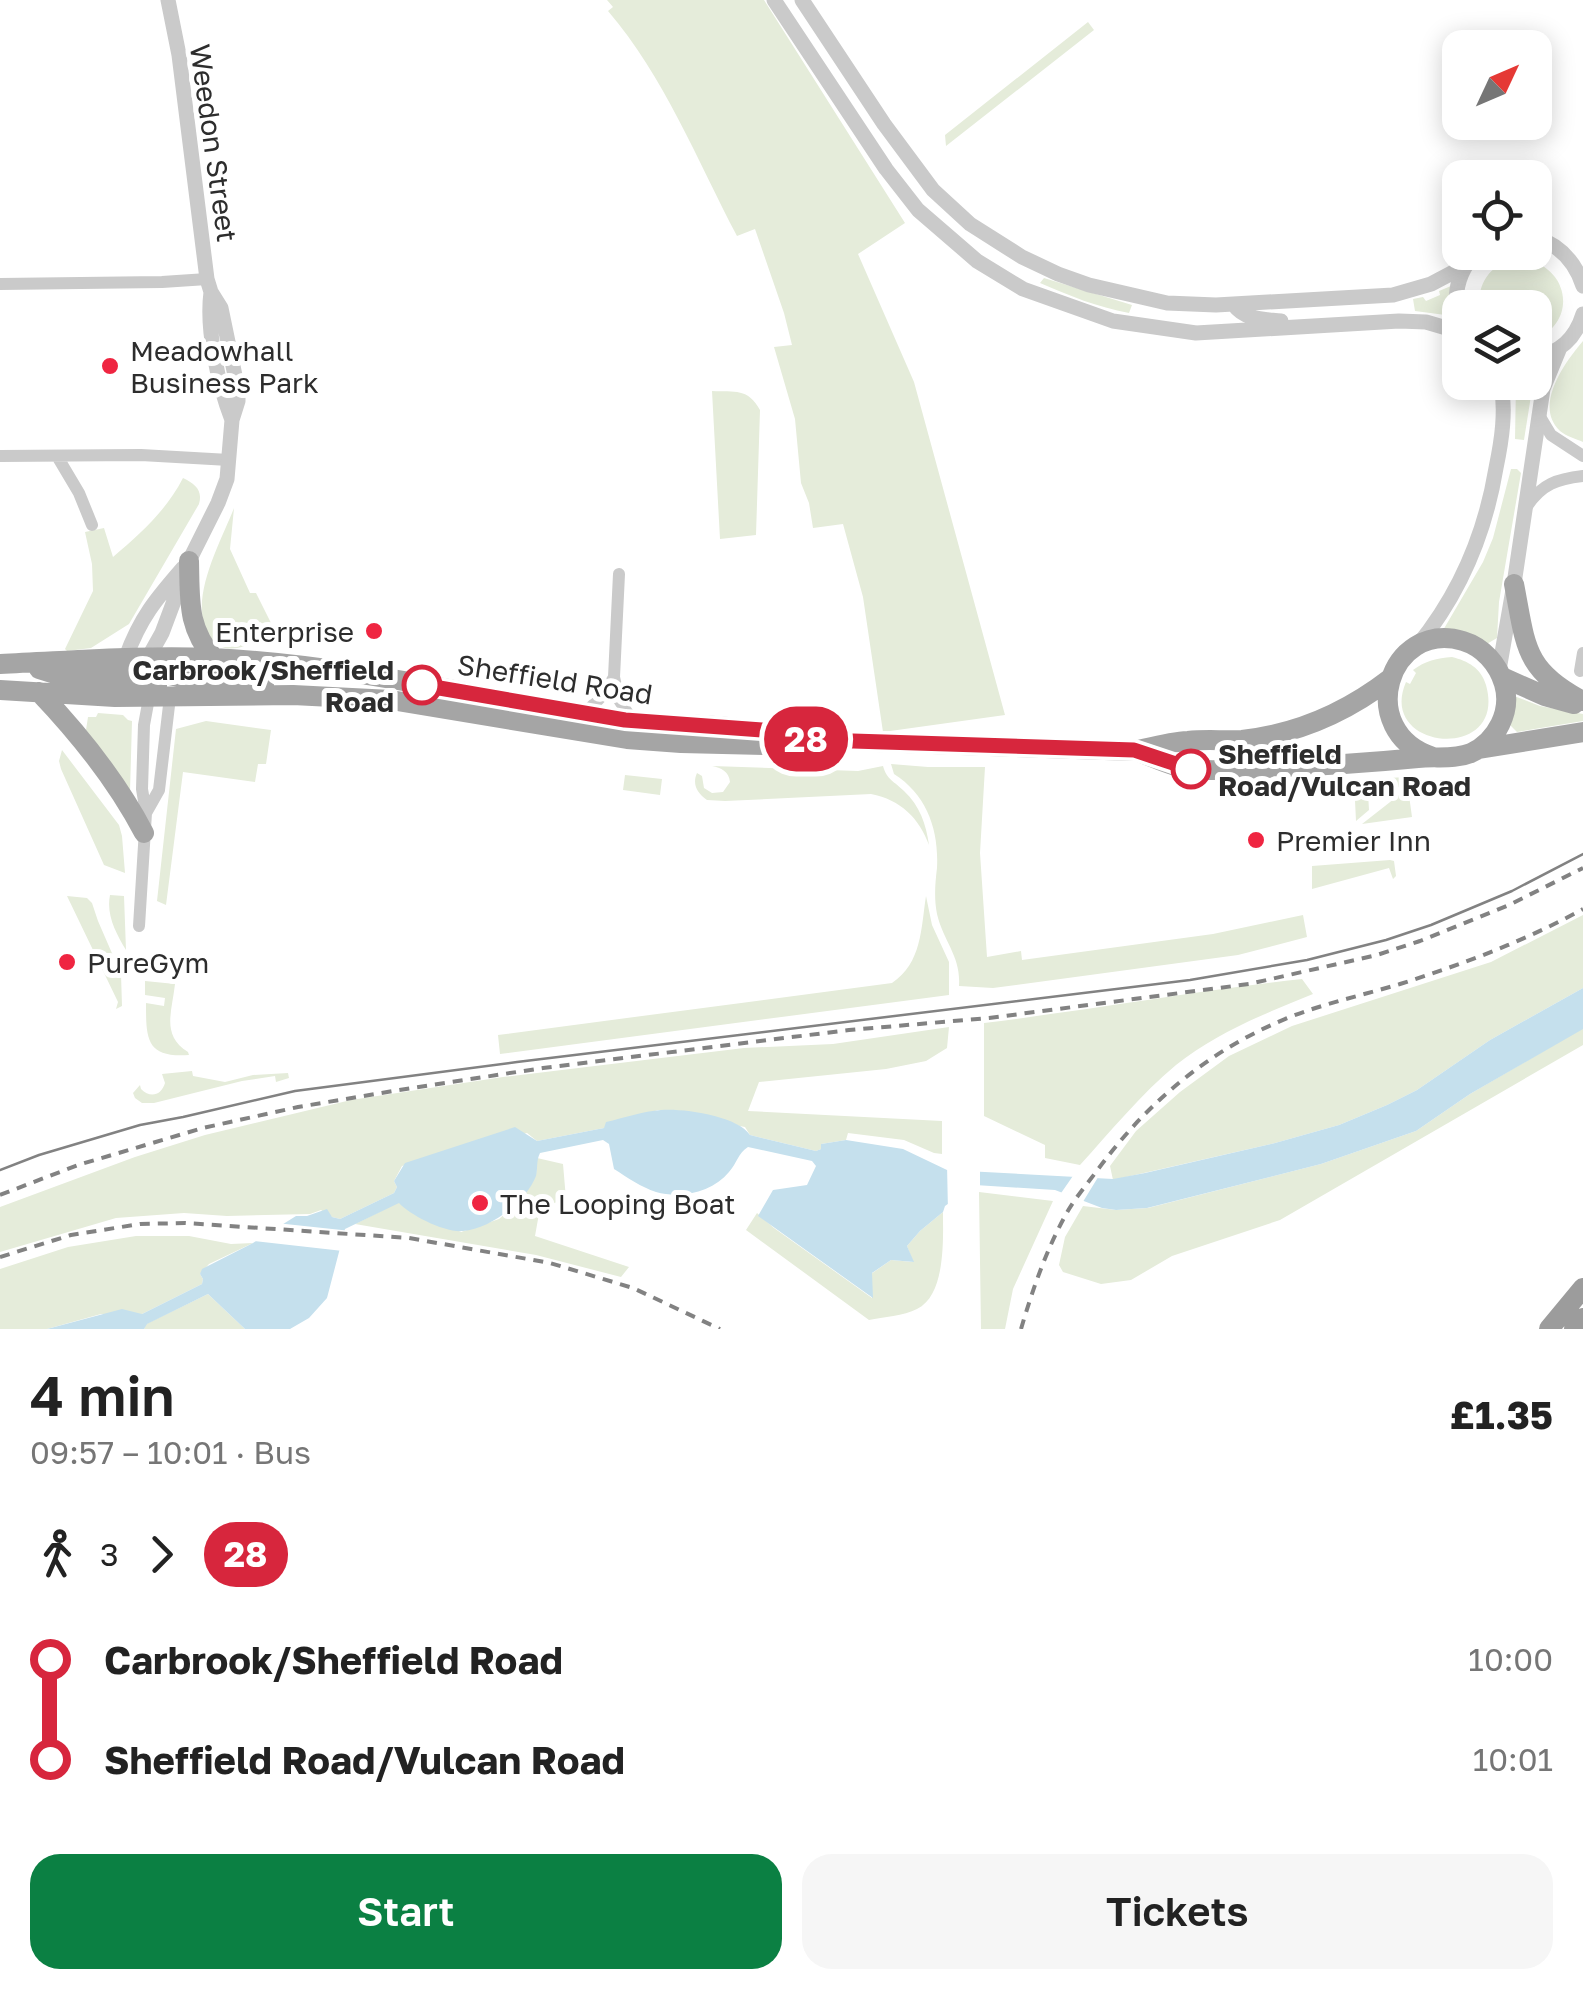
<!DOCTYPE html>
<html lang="en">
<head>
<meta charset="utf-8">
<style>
  :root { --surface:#fff; --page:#f6f6f6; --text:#222; --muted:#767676; --accent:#0b8043 }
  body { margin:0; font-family:"Golos Text",sans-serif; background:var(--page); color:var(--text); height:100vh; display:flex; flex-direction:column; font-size:38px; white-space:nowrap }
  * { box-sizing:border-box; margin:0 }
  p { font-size:32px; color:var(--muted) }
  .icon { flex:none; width:55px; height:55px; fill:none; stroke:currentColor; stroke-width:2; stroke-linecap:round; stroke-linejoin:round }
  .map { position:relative; height:1329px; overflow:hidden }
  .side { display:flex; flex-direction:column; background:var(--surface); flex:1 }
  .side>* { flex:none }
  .badge { padding:0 20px; border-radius:32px; font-size:35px; line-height:65px }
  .needle { width:65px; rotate:46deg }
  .controls { position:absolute; left:1442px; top:30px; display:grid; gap:20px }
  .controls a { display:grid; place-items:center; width:110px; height:110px; border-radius:20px; background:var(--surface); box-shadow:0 5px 25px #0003; font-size:50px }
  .map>.badge { position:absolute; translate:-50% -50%; box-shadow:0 0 0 5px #fff }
  .legs { display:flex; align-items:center; gap:15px; height:110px; padding:0 30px; font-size:32px }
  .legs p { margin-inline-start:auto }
  .summary { display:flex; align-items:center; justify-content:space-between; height:170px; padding:0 30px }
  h1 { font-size:55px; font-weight:600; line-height:75px }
  .primary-button { display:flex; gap:20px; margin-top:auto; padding:20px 30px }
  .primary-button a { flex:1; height:115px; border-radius:30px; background:var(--accent); color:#fff; font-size:40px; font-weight:600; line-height:115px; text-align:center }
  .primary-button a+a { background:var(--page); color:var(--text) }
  ul { padding:0 30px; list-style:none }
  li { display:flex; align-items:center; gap:35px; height:100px; font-size:38px }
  li i { display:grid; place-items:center; width:15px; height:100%; margin:0 12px; background:currentColor }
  li i::after { content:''; width:25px; height:25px; margin:-12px; border:8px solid; border-radius:50%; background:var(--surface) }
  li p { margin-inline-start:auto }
  li:first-child i { background:linear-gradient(#0000 50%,currentColor 0) }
  li:last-child i { background:linear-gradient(currentColor 50%,#0000 0) }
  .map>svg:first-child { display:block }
</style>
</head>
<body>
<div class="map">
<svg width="1583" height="1329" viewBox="0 0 1583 1329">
  <rect width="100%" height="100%" fill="#fff"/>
  <!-- green -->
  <path fill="#e5ecda" d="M607 0H764L905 223 858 254 914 382 1005 715 883 732 863 597 843 524 813 528 809 503 801 483 795 419 774 347 792 345 784 313 755 229 737 236C697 160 664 76 608 11L613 7Z
    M1088 22 1094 30 946 146 945 135Z
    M1519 259C1567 262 1581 319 1535 340V308L1479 307C1478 281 1492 262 1519 259Z
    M1044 278 1132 305 1129 313C1097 307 1070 296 1040 283Z
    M1451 286 1453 316 1415 311 1413 299 1423 297 1426 301 1440 295 1439 291Z
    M1583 341V442C1576 439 1566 436 1560 431 1533 406 1565 362 1583 341Z
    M1516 383H1533L1524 440 1515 439Z
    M712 391C735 392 748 388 760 410L756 535 720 539Z
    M1511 469H1517L1521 473 1499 602 1497 638 1485 645 1442 632 1483 562 1493 538Z
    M183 478C195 484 203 490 199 504L129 624 91 648 67 651 65 649 93 591 92 564 85 532 104 528 113 557C141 533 166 511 183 478Z
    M234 508 230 549 250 593H256L275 631C255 642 227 661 210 637 186 602 221 542 234 508Z
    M1452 657C1468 661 1481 668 1486 685 1508 763 1376 751 1406 682L1410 684 1416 673 1413 670C1425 661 1437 658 1452 657Z
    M1514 696 1540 706 1583 714V721L1517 732 1508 723Z
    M98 713 123 715 128 720 132 721 130 792 86 730 88 717H96Z
    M206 721 271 730 266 764H258L255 782 183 772 166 905 157 901 176 729Z
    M62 750 119 825 122 836 125 873 104 865 61 769 59 761Z
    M891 764 928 767H985L980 853 987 957 1021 951 1022 960 1213 934 1303 915 1307 937 1238 955 993 988 959 986C961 956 944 943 937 914 934 899 935 884 937 868 939 830 927 795 894 774Z
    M712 766 858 771 883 766C887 780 894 781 904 791 920 806 926 824 929 845 919 818 901 800 871 794L725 801 707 800C697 793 692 784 697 773L702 776 704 788 712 793 723 792 730 782C729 771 721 768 712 766Z
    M625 775 662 779 660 795 623 790Z
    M1406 777 1407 781 1396 789 1368 793 1369 810 1356 821 1354 780Z
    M1408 788 1412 817 1362 824Z
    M1390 860 1394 861 1396 876 1393 879 1389 868 1312 889V866Z
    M110 895 124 896 126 950C116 933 106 915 110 895Z
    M67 896 87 898 92 903 98 921 121 974 122 1006 116 1009 118 1002Z
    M926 896 932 925 949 962V995L500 1054 498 1035 892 983C922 963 921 928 926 896Z
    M1583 915V988L1490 1040 1417 1090 1387 1105 1339 1125 1275 1143 1113 1180 1110 1166 1136 1131 1180 1092 1229 1056 1292 1026 1491 962Z
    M1302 979 1313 994C1266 1013 1216 1033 1176 1065 1141 1094 1111 1131 1080 1165L1045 1158V1145L984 1116V1023C1090 1010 1196 991 1302 979Z
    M145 981 175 984C172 1012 161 1035 188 1052L189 1055C146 1058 146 1039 146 1003L164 1006 165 998 145 995Z
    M949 1027 947 1048 926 1061 886 1069 759 1082 748 1111 942 1121V1154L934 1153 904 1140 848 1133 846 1140 821 1144V1149L816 1151 750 1135 745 1127 658 1110 604 1128 537 1141 527 1133 402 1166 394 1181 397 1187 394 1193 340 1219 332 1217 321 1210 310 1214 227 1216 184 1213 116 1218 0 1252V1207L135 1157 205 1135 351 1100 503 1077 744 1048 833 1044Z
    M1583 1028V1045L1280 1220 1172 1256 1131 1280 1101 1284 1063 1272 1059 1265 1065 1237 1083 1206 1116 1210 1148 1208 1321 1164 1416 1131 1470 1094Z
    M192 1071 193 1076 225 1082 253 1075 288 1073 289 1078 276 1082 275 1076 242 1081 154 1103H142L135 1098 133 1093 140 1085 141 1089C150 1098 161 1096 165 1083L162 1074Z
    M537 1158 563 1164 566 1199 540 1208 535 1236 629 1267 621 1277 536 1255 355 1224 399 1202 461 1232 499 1219 517 1204 536 1175Z
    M979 1192 1053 1201 1013 1289 1005 1329H981Z
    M943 1212C943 1239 946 1295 917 1309 904 1316 883 1317 869 1320L746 1230 757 1213 774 1228 872 1298 871 1274 891 1260 913 1262 907 1246 920 1231Z
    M136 1236H189L231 1244 253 1243 209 1264 200 1274 203 1279 202 1284 142 1314H101L47 1329H0V1269L68 1247Z
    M208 1294 245 1329H144L146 1324Z"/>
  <!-- water -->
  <path fill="#c5e0ed" d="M1583 988V1029L1470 1094 1416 1131 1321 1164 1147 1208 1116 1210 1102 1208 1055 1190 975 1185 945 1206 943 1212 920 1231 907 1246 914 1262 891 1260 872 1273 873 1298 758 1216 773 1190 807 1185 816 1166 812 1161 748 1147C738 1153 737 1163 729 1172 713 1192 681 1199 656 1192 641 1187 628 1178 614 1169L609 1144 603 1140 540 1153C536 1161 538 1168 536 1176 526 1202 490 1229 463 1231 445 1233 410 1215 399 1203L345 1229 327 1298 309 1318 290 1329H245L208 1294 147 1324 144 1329H47L122 1309 142 1314 202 1284 203 1279 200 1274 202 1269 253 1243 296 1216H307L327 1209 332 1217 340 1219 394 1193 397 1187 394 1181 405 1163 515 1127 537 1141 604 1128 606 1122C624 1118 643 1111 661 1110 683 1108 738 1116 750 1135L816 1151 821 1149V1144L846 1140 903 1149 947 1170 1113 1179 1145 1173 1275 1143 1339 1125 1387 1105 1417 1090 1490 1040Z"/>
  <!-- pier -->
  <path fill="#fff" d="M947 1164 980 1168V1190H977L948 1212Z
    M1075 1173 1100 1174 1081 1205 1059 1196Z
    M276 1223 351 1231 343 1251 246 1240Z"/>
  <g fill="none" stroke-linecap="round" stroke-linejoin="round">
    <!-- minor -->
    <path stroke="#cacaca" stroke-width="12" d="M0 284 162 282 207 279
      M1539 415 1551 435 1583 456
      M0 456 141 455 229 460
      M57 456 79 493 92 525
      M1527 506C1542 484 1557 479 1583 476
      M1580 671 1583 653
      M614 677 619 574
      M584 714 604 694 614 677 619 700 633 721
      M146 813 159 790 170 697
      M139 926 146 813 142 789 144 725 149 698"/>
    <!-- tertiary -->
    <path stroke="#cacaca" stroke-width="15" d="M774 0 886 169 918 210 977 261 1023 289 1113 321 1196 333 1399 321 1426 322 1460 332
      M802 0 884 124 933 190 970 224 1022 257 1058 274 1089 285 1167 303 1216 305 1393 295 1431 284 1465 266
      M1535 237C1560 245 1575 261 1583 286
      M211 292C206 330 218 384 232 420
      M1234 305C1245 320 1263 319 1281 321
      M1460 323C1452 296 1457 272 1477 252
      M1535 359C1560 351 1575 340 1583 314
      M1418 645C1461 592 1485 534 1496 468 1502 439 1506 412 1501 382
      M126 657C140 618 156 599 183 568
      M148 658 162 633 189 561 218 503 227 479 232 420 238 401V390L221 308 211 292 207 279 179 55 168 0
      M1499 670 1514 584 1543 389 1559 350"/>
    <!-- primary -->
    <path stroke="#a5a5a5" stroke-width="20" d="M189 561C190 600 187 628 214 658
      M1514 584C1526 645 1523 670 1583 701
      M131 661C175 685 217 677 264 685
      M0 664C71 661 141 655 212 658 346 664 478 697 610 718 669 727 732 720 790 739L1134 751C1152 747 1170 742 1188 741 1206 739 1224 741 1242 740 1298 734 1347 712 1391 678
      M39 669 58 675 135 678 145 679 157 686
      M1502 677 1545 696 1574 704
      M0 690 115 697 293 695 391 700 627 739 681 743 766 745 788 739
      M39 692C79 734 117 781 144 833
      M1479 749 1583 732
      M1139 752C1155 758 1172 767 1189 769 1214 772 1241 769 1266 768 1317 766 1367 763 1418 758 1436 756 1454 760 1471 753 1497 741 1512 711 1504 684 1498 664 1483 647 1463 641 1388 619 1354 732 1433 757"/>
    <!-- trunk -->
    <path stroke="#9c9c9c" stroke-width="20" d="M1549 1329 1583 1288
      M1574 1329 1583 1318"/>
    <!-- tram -->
    <path stroke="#828282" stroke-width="2.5" d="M0 1170 39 1155 140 1125 183 1117 295 1091 517 1062 1190 980 1307 960 1386 940 1431 925 1512 891 1583 854"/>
    <!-- rail -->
    <path stroke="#828282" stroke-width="4" stroke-dasharray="10 8" stroke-linecap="butt" d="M0 1195 78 1165 203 1128 298 1107 399 1090 543 1068 849 1030 989 1018 1249 984 1377 955 1420 941 1509 905 1583 868
      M0 1257 71 1235 140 1224 185 1223 409 1238 550 1263 633 1288 720 1329
      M1021 1329C1033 1288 1048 1245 1069 1209 1077 1196 1087 1184 1096 1172 1147 1102 1210 1049 1290 1017 1326 1003 1363 995 1400 984 1463 964 1525 941 1583 909"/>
  </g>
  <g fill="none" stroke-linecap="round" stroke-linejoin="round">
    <defs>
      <path id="line-1" d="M422 685 625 720 762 730 790 739 1134 750 1191 769"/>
    </defs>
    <!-- line-1 casing -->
    <use href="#line-1" stroke="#fff" stroke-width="22"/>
    <!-- line-1 -->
    <use href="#line-1" stroke="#d7263d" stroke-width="15"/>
  </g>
  <!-- markers -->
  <g fill="#ef2541" stroke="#fff" stroke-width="4">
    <circle cx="110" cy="366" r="10"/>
    <circle cx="374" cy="631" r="10"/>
    <circle cx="1256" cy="840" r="10"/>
    <circle cx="67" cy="962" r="10"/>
    <circle cx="480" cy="1203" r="10"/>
  </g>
  <g fill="#fff" stroke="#d7263d" stroke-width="5">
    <circle cx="422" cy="685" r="18"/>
    <circle cx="1191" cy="769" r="18"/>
  </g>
  <g text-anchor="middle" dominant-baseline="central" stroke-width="10" stroke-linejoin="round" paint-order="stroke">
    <!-- street labels -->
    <g font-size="28" fill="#2d2d2d" stroke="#fff">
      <text transform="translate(214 143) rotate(82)">Weedon Street</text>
      <text transform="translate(555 679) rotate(9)">Sheffield Road</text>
    </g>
    <!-- poi labels -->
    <g font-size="28" fill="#2d2d2d" stroke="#fff" text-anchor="start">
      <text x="130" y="350">Meadowhall<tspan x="130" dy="32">Business Park</tspan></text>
      <text x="354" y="631" text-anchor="end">Enterprise</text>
      <text x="1276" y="840">Premier Inn</text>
      <text x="87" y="962">PureGym</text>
      <text x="500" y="1203">The Looping Boat</text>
    </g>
    <!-- stop labels -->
    <g font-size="28" font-weight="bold" fill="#2d2d2d" stroke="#fff" text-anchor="end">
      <text x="394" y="669">Carbrook/Sheffield<tspan x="394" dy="32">Road</tspan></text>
      <text x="1218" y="753" text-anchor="start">Sheffield<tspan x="1218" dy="32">Road/Vulcan Road</tspan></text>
    </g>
  </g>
</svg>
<div class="controls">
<a><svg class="needle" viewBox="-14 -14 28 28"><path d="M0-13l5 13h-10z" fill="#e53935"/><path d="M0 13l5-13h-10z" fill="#767676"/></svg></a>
<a><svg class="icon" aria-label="locate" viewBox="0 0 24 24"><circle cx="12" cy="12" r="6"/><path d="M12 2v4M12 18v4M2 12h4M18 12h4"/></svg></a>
<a><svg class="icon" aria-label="layers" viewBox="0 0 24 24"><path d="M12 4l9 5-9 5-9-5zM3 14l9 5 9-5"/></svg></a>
</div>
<b class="badge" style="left:806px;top:739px;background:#d7263d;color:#fff">28</b>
</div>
<section class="side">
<div class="summary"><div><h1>4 min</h1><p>09:57 – 10:01 · Bus</p></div><b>£1.35</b></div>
<div class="legs"><svg class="icon" aria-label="walk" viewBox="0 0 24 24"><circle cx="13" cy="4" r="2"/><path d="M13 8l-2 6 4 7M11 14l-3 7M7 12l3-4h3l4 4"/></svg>3<svg class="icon" aria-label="forward" viewBox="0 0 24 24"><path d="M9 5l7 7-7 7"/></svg><b class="badge" style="background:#d7263d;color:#fff">28</b></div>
<ul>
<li><i style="color:#d7263d"></i><b>Carbrook/Sheffield Road</b><p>10:00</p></li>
<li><i style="color:#d7263d"></i><b>Sheffield Road/Vulcan Road</b><p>10:01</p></li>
</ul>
<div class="primary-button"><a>Start</a><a>Tickets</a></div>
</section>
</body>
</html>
